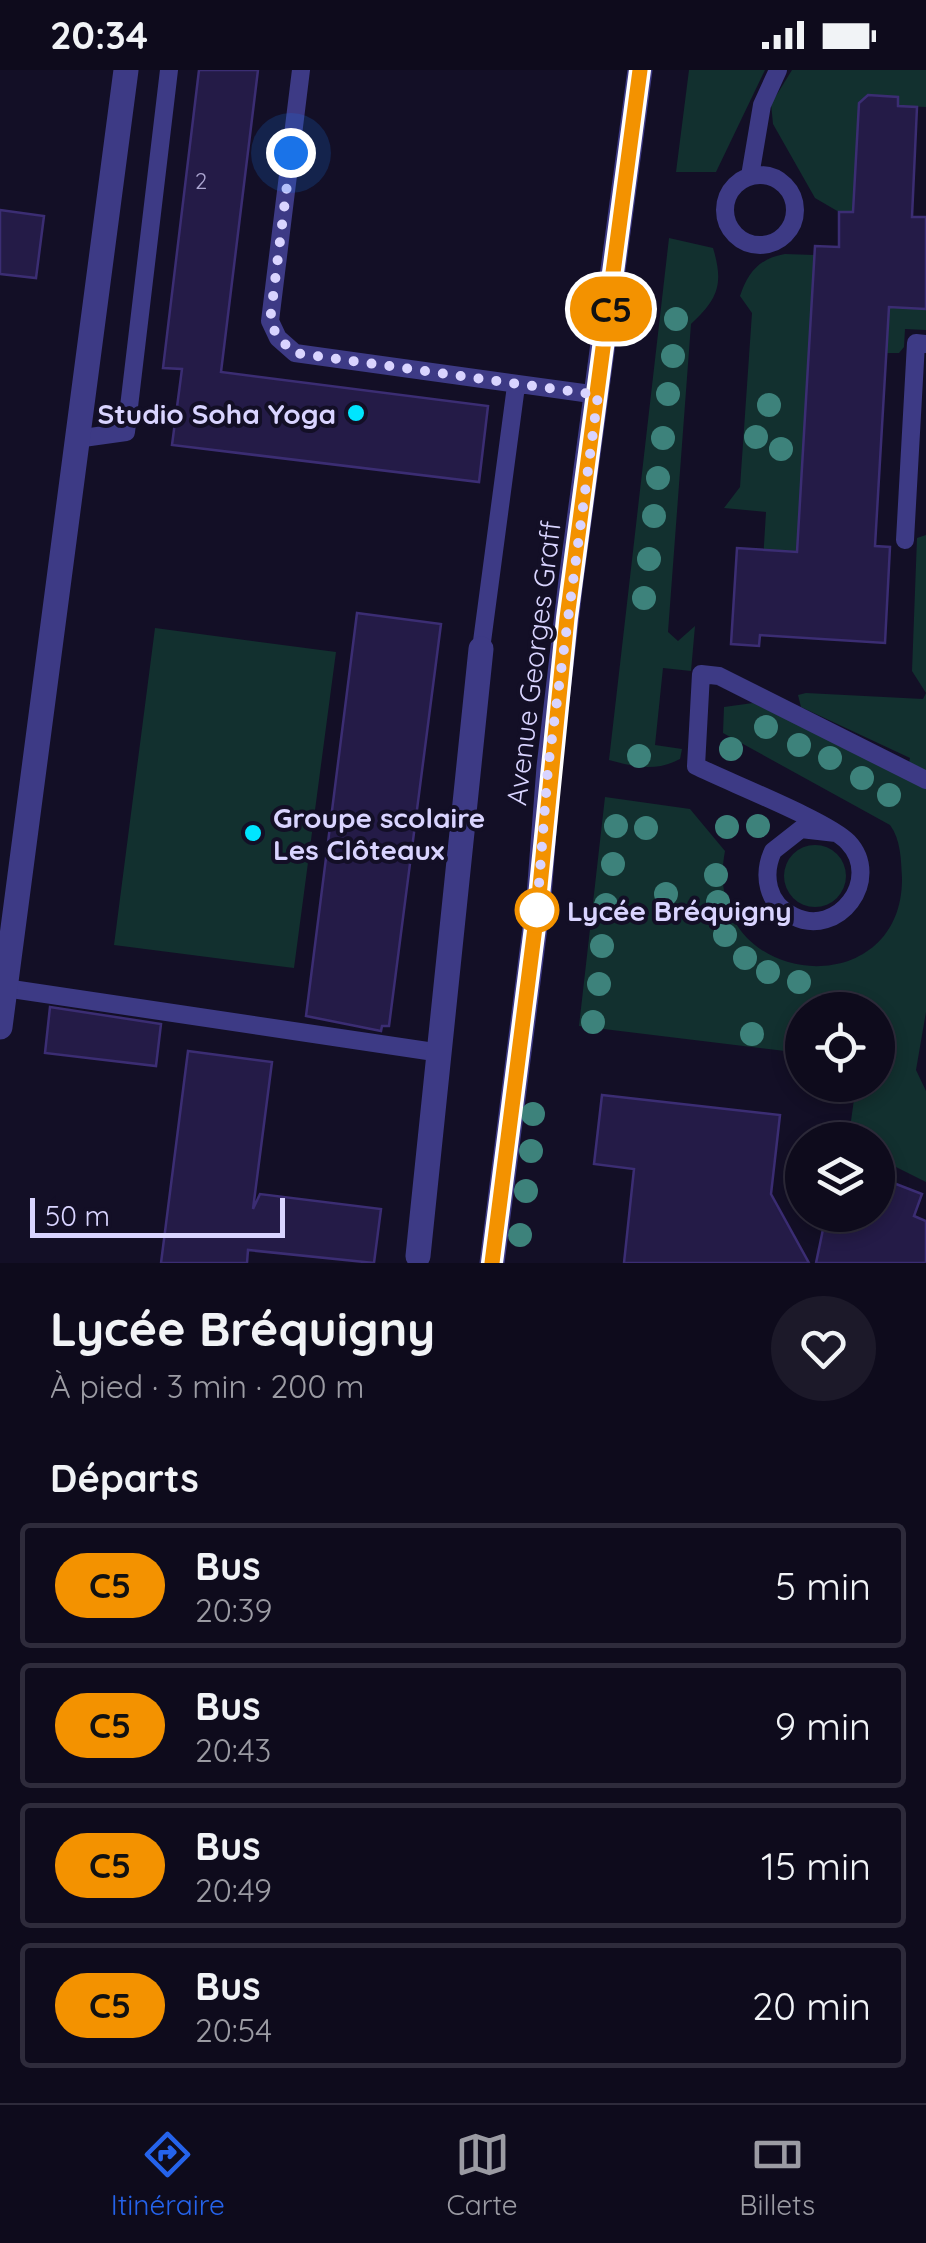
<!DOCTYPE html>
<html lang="fr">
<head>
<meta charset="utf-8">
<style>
  :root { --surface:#0e0b1c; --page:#1c1929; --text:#f1f3f6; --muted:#9b9ba3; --line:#2e2b3b; --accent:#2563eb }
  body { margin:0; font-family:Quicksand,sans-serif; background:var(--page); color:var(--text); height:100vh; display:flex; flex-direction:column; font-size:38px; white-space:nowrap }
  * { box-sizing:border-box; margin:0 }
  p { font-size:32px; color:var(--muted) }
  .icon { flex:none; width:55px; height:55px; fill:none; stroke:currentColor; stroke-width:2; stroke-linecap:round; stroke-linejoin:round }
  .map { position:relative; height:1193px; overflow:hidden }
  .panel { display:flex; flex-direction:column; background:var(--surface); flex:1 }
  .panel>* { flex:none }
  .badge { padding:0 20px; border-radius:32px; font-size:35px; line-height:65px }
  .tools { position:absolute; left:785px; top:922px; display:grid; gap:20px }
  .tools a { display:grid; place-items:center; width:110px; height:110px; border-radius:50%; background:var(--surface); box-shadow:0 5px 15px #0003,0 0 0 2px var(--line); font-size:50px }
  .scale { position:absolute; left:30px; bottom:25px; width:255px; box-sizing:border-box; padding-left:10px; border:5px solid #d9d4ff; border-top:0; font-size:28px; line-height:35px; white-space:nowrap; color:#d9d4ff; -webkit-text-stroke:8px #130f26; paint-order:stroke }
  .you { position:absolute; width:50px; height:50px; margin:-25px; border:8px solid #fff; border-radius:50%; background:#1a73e8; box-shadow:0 0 0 15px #1a73e833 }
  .map>.badge { position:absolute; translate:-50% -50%; box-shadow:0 0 0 5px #fff }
  h2 { padding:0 50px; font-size:38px; line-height:90px }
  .round { display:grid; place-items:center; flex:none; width:105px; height:105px; border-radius:52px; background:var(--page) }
  .overview { display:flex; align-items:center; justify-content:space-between; height:170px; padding:0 50px }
  h1 { font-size:48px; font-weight:800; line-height:75px }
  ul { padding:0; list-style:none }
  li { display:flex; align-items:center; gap:30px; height:125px; margin:0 20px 15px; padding:0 30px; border:5px solid var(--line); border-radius:10px }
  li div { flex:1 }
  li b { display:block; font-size:38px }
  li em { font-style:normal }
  li .badge { min-width:110px; font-weight:700; text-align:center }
  .status { display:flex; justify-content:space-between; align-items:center; height:70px; padding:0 50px; background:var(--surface); direction:ltr }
  .status svg { height:28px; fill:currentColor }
  .tab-bar { display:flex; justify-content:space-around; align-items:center; height:140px; border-top:2px solid var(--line); background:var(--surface); font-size:28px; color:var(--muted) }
  .tab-bar a { display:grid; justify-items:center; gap:5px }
  .tab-bar .current { color:var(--accent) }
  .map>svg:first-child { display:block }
</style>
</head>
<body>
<div class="status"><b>20:34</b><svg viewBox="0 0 49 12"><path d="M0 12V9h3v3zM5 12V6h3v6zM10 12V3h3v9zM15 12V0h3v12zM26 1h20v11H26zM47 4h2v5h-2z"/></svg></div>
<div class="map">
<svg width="926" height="1193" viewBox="0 0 926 1193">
  <rect width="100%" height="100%" fill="#130f26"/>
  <!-- green -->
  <path fill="#12302f" d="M689 0H765L716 102H676Z
    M792 0H926V37L898 36V27L869 25 859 33 853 143 839 142 815 128 773 54 771 34Z
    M669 168 713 178C724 214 718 229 691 254L668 562 678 571 695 556 691 601 663 598 655 675 682 679 680 689C656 702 634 697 609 690Z
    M785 184 814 185 797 493 763 491 766 442 724 438 740 417 752 243 740 226C748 202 760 188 785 184Z
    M889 237 926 239V260L905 259 904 277 899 283H886Z
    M926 465V623L912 601 917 468Z
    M155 558 336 582 294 898 114 875Z
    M806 623 923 629 926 623V942L916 1000 926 1021V1112L878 1088V1070H854L850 1058 856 1015H878V940H802V983L579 956 605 727 690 739 725 781C699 919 903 939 902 808 901 790 901 770 890 755L723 663 724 637 753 633 906 707 910 688 801 637 798 625Z
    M784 806a31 31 0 1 1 62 0a31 31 0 1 1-62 0Z"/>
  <!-- building -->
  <path fill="#241b47" stroke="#3b2d73" stroke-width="2.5" d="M199 0H258L221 302 488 336 479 412 172 375 182 299 163 298Z
    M868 25 898 27V36L917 37 912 147H926V239L889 237 875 476 890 477 885 573 760 565 759 576 731 574 737 478 797 482 815 176 839 177V142H853L859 33Z
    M0 140 44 146 36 208 0 204Z
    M357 543 441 554 389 956H382L381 961 306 946Z
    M50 937 161 954 156 996 45 983Z
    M188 981 272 992 253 1139 260 1124 381 1139 374 1193 248 1180 247 1193H161Z
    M602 1025 780 1045 771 1124 809 1193H624L634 1099 594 1094Z
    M878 1107 922 1124 914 1146 926 1151V1193H816L826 1145H878Z"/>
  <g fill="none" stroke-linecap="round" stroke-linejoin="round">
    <!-- service -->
    <path stroke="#3d3a85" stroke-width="18" d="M301 0 270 251 278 268 295 283 598 325
      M725 140a35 35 0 1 1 70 0a35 35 0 1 1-70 0Z
      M750 106 762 35 778 0
      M76 369 126 362 169 0
      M905 470 916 273 926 274
      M481 579 516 316
      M836 763 801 759 773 781C762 805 767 834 793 846 838 869 883 809 848 772 828 751 728 712 696 696L701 604 719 606 926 710
      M5 918 441 983"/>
    <!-- pedestrian -->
    <path stroke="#3d3a85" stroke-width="25" d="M418 1186 481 579"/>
    <!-- minor -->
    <path stroke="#3d3a85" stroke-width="25" d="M0 957 126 0
      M492 1193 539 826 549 697 571 510 640 0"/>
  </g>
  <!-- trees -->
  <g fill="#3d827b">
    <circle cx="676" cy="249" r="12"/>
    <circle cx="673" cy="286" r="12"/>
    <circle cx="668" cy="324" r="12"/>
    <circle cx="769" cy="335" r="12"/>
    <circle cx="756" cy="367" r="12"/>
    <circle cx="663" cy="368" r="12"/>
    <circle cx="781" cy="379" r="12"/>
    <circle cx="658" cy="408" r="12"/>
    <circle cx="654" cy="446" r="12"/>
    <circle cx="649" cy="489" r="12"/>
    <circle cx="644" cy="528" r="12"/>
    <circle cx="766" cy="657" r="12"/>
    <circle cx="799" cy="675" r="12"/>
    <circle cx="731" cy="679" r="12"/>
    <circle cx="639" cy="686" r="12"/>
    <circle cx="830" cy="688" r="12"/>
    <circle cx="862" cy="708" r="12"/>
    <circle cx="889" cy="725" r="12"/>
    <circle cx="616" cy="756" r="12"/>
    <circle cx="758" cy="756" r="12"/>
    <circle cx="727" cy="757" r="12"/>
    <circle cx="646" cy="758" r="12"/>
    <circle cx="613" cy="794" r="12"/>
    <circle cx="716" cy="805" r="12"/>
    <circle cx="666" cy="824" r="12"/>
    <circle cx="718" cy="832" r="12"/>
    <circle cx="606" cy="835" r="12"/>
    <circle cx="725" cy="865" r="12"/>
    <circle cx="602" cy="876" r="12"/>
    <circle cx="745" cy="888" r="12"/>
    <circle cx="768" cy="902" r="12"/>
    <circle cx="799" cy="912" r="12"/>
    <circle cx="599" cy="914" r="12"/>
    <circle cx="593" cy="952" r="12"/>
    <circle cx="752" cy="964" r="12"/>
    <circle cx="533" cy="1044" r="12"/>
    <circle cx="531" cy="1081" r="12"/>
    <circle cx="526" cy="1121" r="12"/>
    <circle cx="520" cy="1165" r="12"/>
  </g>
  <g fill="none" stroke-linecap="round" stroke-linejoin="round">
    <defs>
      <path id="line" d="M492 1193 539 826 567 548 640 0"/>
    </defs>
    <!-- line casing -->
    <use href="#line" stroke="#fff" stroke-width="22"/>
    <!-- line -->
    <use href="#line" stroke="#f39200" stroke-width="15"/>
    <!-- walk -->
    <path stroke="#d9d4ff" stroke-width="10" stroke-dasharray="0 18" d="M291 83 270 251 278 268 295 283 598 325 548 698 537 840"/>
  </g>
  <!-- markers -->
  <g fill="#00e5ff" stroke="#130f26" stroke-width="4">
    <circle cx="356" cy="343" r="10"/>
    <circle cx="253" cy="763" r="10"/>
  </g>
  <circle fill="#fff" stroke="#f39200" stroke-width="5" cx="537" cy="840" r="20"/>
  <g text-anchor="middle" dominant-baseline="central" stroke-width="8" stroke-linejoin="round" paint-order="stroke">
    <!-- number labels -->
    <g font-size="22" fill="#aca6d1">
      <text x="201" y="111">2</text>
    </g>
    <!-- poi labels -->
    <g font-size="28" font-weight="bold" fill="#d9d4ff" stroke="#130f26" text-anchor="end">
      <text x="336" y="343">Studio Soha Yoga</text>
      <text x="273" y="747" text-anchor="start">Groupe scolaire<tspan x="273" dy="32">Les Clôteaux</tspan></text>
    </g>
    <!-- street labels -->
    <g font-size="28" fill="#d9d4ff" stroke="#130f26">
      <text transform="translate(533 593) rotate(-83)">Avenue Georges Graff</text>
    </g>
    <!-- stop labels -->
    <g font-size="28" font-weight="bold" fill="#d9d4ff" stroke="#130f26" text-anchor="start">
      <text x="567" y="840">Lycée Bréquigny</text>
    </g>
  </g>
</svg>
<div class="tools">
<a><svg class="icon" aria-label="locate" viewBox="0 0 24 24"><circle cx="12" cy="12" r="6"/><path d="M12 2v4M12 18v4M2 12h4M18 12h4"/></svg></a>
<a><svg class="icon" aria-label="layers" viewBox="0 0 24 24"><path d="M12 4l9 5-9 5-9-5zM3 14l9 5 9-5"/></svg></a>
</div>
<div class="scale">50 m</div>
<div class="you" style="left:291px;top:83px"></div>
<b class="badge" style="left:611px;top:239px;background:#f39200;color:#111">C5</b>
</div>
<section class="panel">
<div class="overview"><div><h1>Lycée Bréquigny</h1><p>À pied · 3 min · 200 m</p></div><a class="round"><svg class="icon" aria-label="heart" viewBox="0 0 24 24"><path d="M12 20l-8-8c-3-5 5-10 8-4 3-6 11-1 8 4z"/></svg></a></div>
<h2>Départs</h2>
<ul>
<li><span class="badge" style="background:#f39200;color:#111">C5</span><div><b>Bus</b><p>20:39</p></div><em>5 min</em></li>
<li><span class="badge" style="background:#f39200;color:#111">C5</span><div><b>Bus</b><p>20:43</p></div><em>9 min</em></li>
<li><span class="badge" style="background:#f39200;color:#111">C5</span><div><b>Bus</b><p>20:49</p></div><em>15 min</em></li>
<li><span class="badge" style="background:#f39200;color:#111">C5</span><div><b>Bus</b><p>20:54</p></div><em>20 min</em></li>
</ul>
</section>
<nav class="tab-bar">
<a class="current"><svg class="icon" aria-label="directions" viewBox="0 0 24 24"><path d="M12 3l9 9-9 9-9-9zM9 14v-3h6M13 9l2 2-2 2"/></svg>Itinéraire</a>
<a><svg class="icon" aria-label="map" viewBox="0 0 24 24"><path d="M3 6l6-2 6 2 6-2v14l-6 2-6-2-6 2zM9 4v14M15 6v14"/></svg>Carte</a>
<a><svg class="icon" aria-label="tickets" viewBox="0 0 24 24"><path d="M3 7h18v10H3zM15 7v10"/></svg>Billets</a>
</nav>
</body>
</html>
